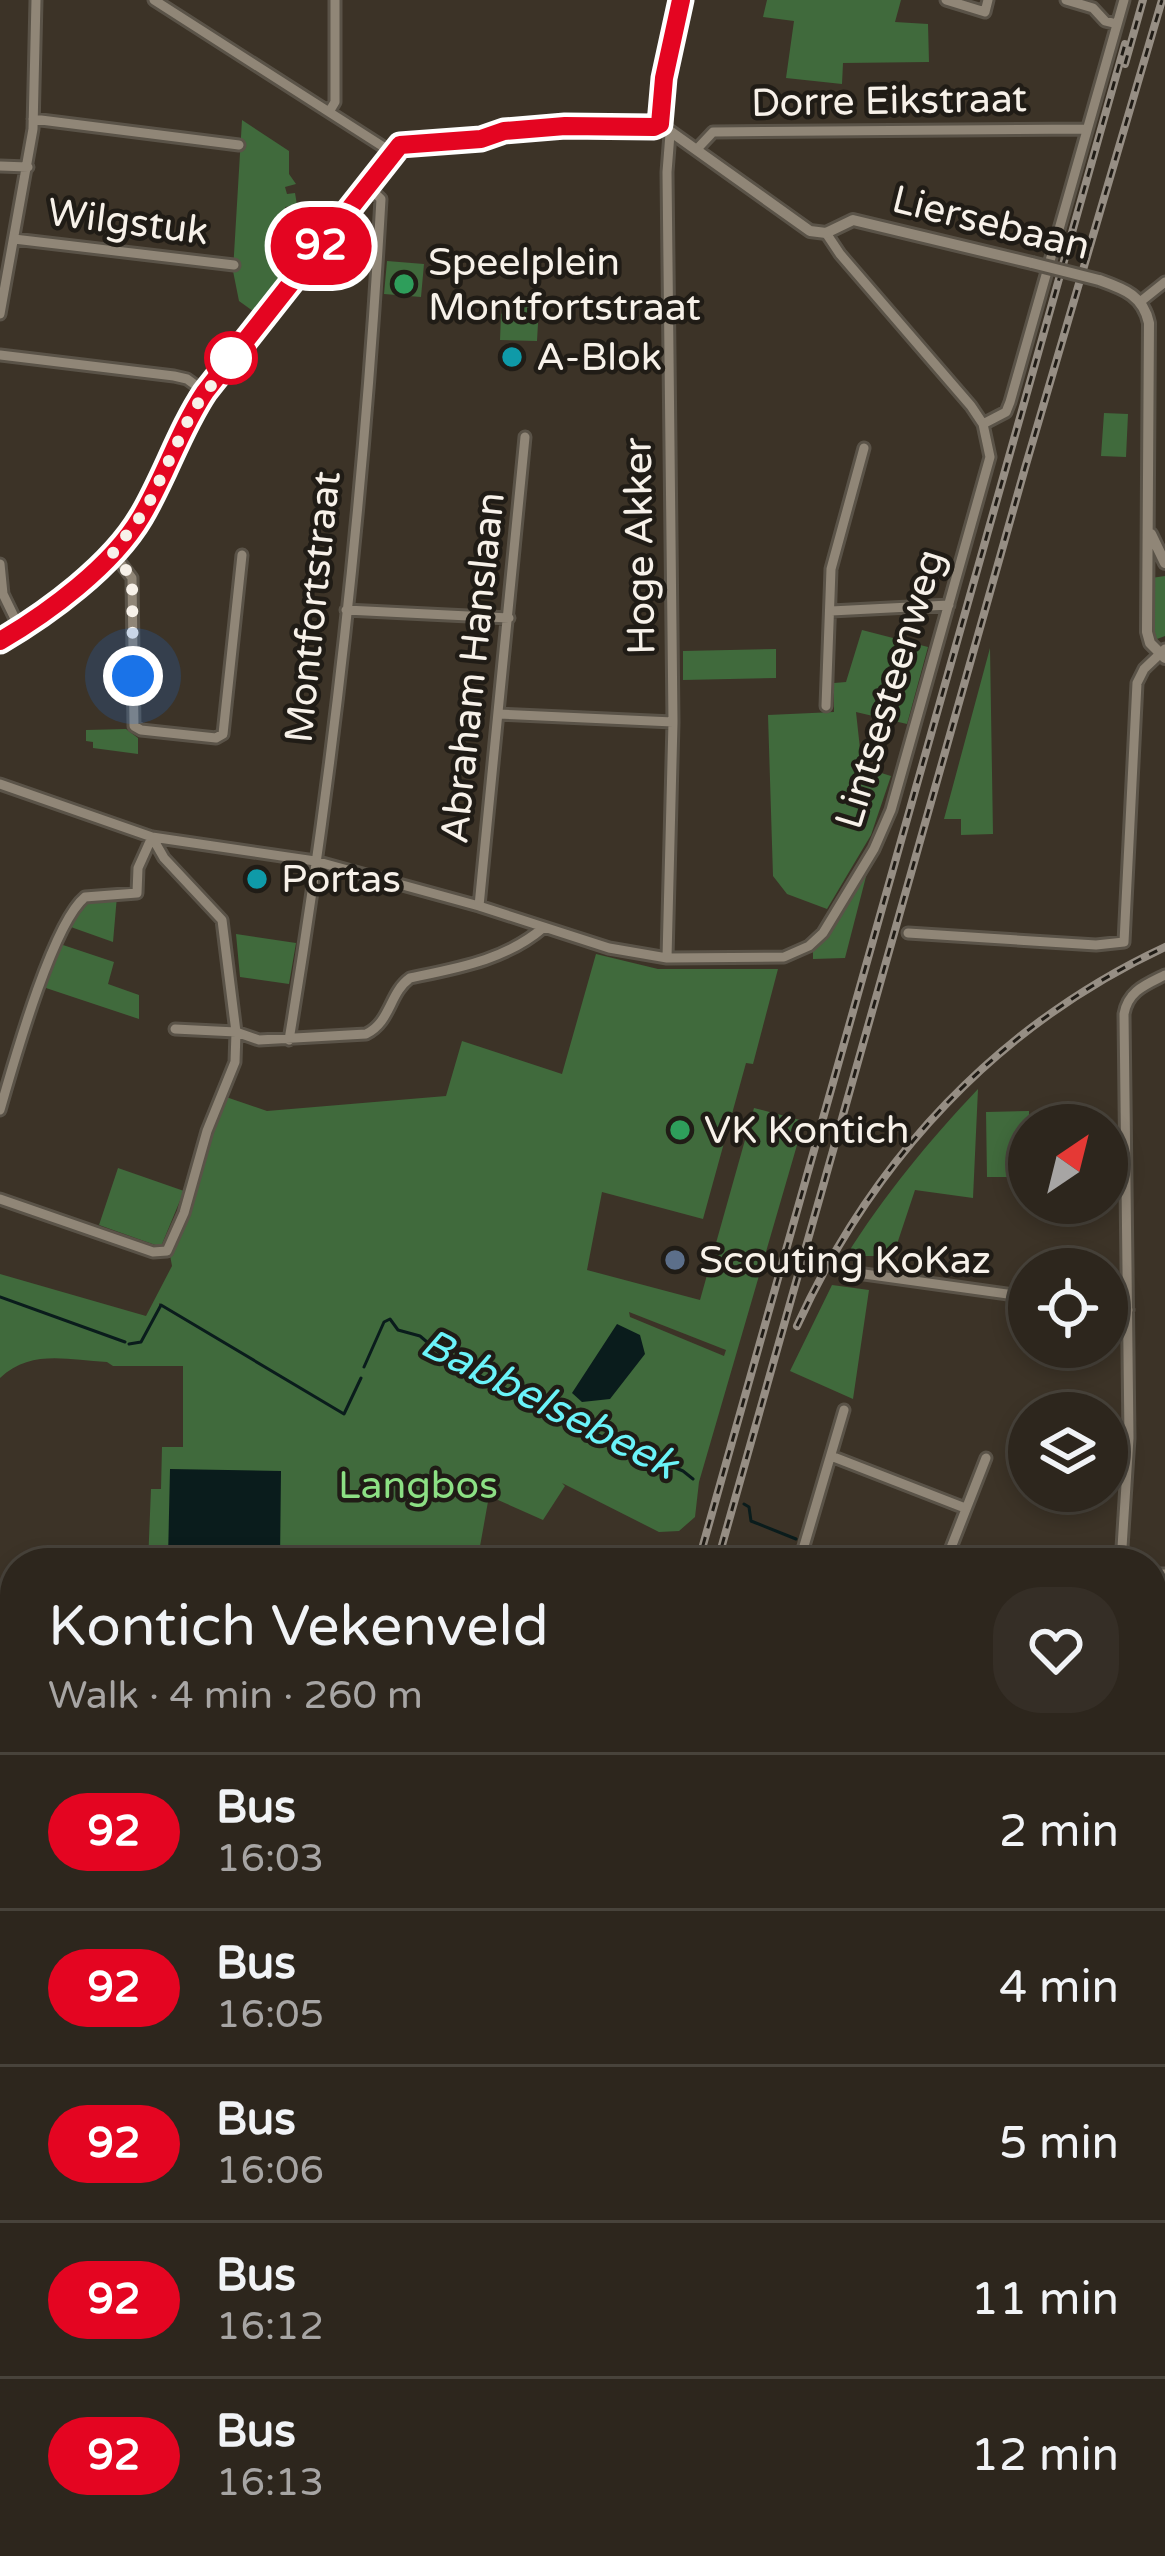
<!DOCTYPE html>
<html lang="en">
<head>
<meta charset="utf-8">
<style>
  :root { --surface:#2d261d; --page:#352e26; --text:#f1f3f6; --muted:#a7a5a4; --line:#48433b }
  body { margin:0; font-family:"Varela Round",sans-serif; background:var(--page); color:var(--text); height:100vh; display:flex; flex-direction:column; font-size:45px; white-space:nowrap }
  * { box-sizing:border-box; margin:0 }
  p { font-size:39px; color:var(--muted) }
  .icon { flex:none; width:66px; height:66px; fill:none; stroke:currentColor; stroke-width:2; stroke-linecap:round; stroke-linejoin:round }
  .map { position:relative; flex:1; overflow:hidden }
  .panel { position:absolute; left:0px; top:1548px; width:1167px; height:1008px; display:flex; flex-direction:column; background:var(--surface); border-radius:48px 48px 0 0; box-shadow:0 6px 18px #0003,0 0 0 3px var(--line) }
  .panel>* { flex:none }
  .badge { padding:0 24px; border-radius:39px; font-size:42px; line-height:78px }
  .needle { width:78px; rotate:35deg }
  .buttons { position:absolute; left:1008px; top:1104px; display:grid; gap:24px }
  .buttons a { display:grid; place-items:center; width:120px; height:120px; border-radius:50%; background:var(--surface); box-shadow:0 6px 18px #0003,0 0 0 3px var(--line); font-size:60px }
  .you { position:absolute; width:60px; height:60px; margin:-30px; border:9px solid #fff; border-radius:50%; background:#1a73e8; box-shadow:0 0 0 18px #1a73e833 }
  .map>.badge { position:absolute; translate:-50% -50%; box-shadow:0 0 0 6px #fff }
  .round { display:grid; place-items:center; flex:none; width:126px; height:126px; border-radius:48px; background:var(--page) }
  .headline { display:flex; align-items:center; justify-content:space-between; height:204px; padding:0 48px }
  h1 { font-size:57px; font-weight:600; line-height:90px }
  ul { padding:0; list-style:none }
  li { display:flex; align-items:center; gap:36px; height:156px; padding:0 48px; border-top:3px solid var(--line) }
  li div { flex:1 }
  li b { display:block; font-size:45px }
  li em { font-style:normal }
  li .badge { min-width:132px; font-weight:700; text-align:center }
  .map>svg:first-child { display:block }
</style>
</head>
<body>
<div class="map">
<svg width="1165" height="2556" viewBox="0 0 1165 2556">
  <rect width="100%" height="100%" fill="#3c3327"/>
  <!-- green -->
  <path fill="#406a3c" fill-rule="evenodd" d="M767 0H901L895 22 928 24 929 62 843 63 842 84 786 78 794 21 763 17Z
    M242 120 289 151V174L296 184 285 187 287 194 295 193 297 205 285 207 291 226 333 221 260 316 239 301 233 271Z
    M387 261 424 264 421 297 384 294Z
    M511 304 539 306 537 341 500 340 501 314Z
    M1104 413 1128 414 1126 457 1101 456Z
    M1165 576V636L1157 639 1150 633 1151 578Z
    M862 630 928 647 907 724 856 712 862 767 891 776 871 835 827 909 787 894 773 876 768 715 834 712V683L846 682Z
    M990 648 993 834 961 835V819H944Z
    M776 649V678L683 680V651Z
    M126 729 138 738V754L93 748V742L86 741V730Z
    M869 865 845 958 813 959V951L829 934Z
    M117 896 113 942 68 926 82 902Z
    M236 934 296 943 289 984 240 977Z
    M60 944 114 962 108 984 139 995V1019L43 987Z
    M596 954 658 969H778L753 1064 746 1063 703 1219 602 1192 587 1270 700 1300 754 1108 804 1121 699 1482 695 1517 679 1531 659 1532 562 1483 565 1486 543 1520 489 1496 477 1563H148L151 1489H161L162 1447H183V1366H113L107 1362C67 1360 31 1349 0 1378V1274L146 1316 172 1266 170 1255C197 1211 203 1147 226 1097L267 1111 446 1096 462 1041 562 1074ZM159 1303 343 1414 159 1305ZM629 1312 726 1350 724 1356 630 1317Z
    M978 1089 973 1198 915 1190 893 1256H846C885 1194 928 1142 978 1089Z
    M1029 1111V1177H987L986 1112Z
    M118 1168 184 1191 162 1244 158 1246 99 1225Z
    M832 1285 869 1290 853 1399 790 1371Z
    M1159 1877 1165 1878V1966L1152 1957V1891Z
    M322 2541H397L392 2556H316Z"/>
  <!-- water -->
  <path fill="#0a1c1c" d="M617 1324 640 1335 645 1354 610 1399 582 1402 572 1393Z
    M170 1469 281 1471 280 1561 168 1559Z"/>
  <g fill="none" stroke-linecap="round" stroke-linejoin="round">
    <!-- stream -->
    <path stroke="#0a1c1c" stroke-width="3" d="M0 1297 125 1342
      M129 1344 141 1342 161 1305 344 1414 361 1378
      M364 1367 384 1322 390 1319 398 1330 420 1336 447 1359 586 1430 683 1471 693 1479
      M744 1504 749 1507 751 1521 796 1539
      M817 1549 853 1563
      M1152 1625 1165 1632"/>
    <defs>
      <path id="minor" d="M154 0 393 153
        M946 0 985 12 988 0
        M1066 0 1093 8 1105 21 1117 24
        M329 112 335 102V0
        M33 119 239 145
        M698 148 713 132 1087 129
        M0 166 28 167
        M14 239 234 265
        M1140 302 1165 282
        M0 314 33 129 36 0
        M0 355 174 376 187 379 205 392
        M983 424 1006 412 1010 402 1124 0
        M113 553 132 578 134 726 141 730 216 738 223 734 242 555
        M0 564 3 594 20 629
        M346 610 509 618
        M831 611 949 605
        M826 706 831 569 864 448
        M499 714 673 722
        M0 784 152 837 315 861 479 906 609 948 667 958 784 957 809 946 823 933 874 849 891 810 990 457 983 424 971 406 840 254 826 233
        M479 906 525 437
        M908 933 1096 945 1124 942 1137 683 1144 669 1165 649
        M667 958 673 722 667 172 670 134
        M175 1029 236 1032 259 1040 366 1034C391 1022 389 993 410 978 458 968 506 960 544 927
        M289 1040C335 762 365 480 381 199L367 186
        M0 1110C13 1065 52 924 85 897L137 893 138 868 152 837
        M0 1199 153 1252 167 1251 184 1213 207 1131 235 1062 236 1032 222 920 164 858 152 837
        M857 1273 1029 1297
        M1107 1307 1128 1310
        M831 1456 965 1508
        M799 1563 844 1410
        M945 1563 986 1458
        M1121 1563 1129 1438 1124 1014C1128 991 1145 985 1165 975
        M1152 1574H1165
        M1152 1696 1165 1713
        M1153 1853 1165 1837
        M1152 2003H1154
        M1152 2148 1165 2157
        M744 2541 799 2556
        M0 2543 36 2556"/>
      <path id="tertiary" d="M681 0 659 113 660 124 810 231 826 233 853 220 1032 263
        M1099 280C1124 289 1143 295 1149 323L1147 632 1150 643 1165 658
        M1151 534 1165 563
        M0 641C47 613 113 566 141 518 165 476 178 431 205 392L399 145 481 139 504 131 565 126 645 128 660 124"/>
    </defs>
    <!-- minor casing -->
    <use href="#minor" stroke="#5a5348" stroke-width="15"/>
    <!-- tertiary casing -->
    <use href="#tertiary" stroke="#5a5348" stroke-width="16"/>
    <!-- minor -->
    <use href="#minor" stroke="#908677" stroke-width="9"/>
    <!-- tertiary -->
    <use href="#tertiary" stroke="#908677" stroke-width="10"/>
    <defs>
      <path id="rail" d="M1125 64 1143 0
        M797 1326C873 1159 998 1025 1165 947
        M698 1563 1125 44
        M717 1563 1025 468 1162 0
        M401 2556 407 2541
        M421 2556 427 2541"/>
    </defs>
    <!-- rail casing -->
    <use href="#rail" stroke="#968e84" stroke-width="8"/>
    <!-- rail -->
    <use href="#rail" stroke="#201c16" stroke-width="3" stroke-dasharray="9" stroke-linecap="butt"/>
    <defs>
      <path id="tertiary-bridge" d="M1032 263 1099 280"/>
    </defs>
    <!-- tertiary-bridge casing -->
    <use href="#tertiary-bridge" stroke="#5a5348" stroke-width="16" stroke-linecap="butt"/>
    <!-- tertiary-bridge -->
    <use href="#tertiary-bridge" stroke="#908677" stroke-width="10"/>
  </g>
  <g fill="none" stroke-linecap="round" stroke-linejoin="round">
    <defs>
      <path id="line" d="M0 641C48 613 112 566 141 517 165 477 179 431 205 392L400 145 481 139 504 131 565 126 654 127 660 124 664 78 681 0"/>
    </defs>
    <!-- line casing -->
    <use href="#line" stroke="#fff" stroke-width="27"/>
    <!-- line -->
    <use href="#line" stroke="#e40521" stroke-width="18"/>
    <!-- walk -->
    <path stroke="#f7f1e9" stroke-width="12" stroke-dasharray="0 21.6" d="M133 676 132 578 113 553 146 509 193 410 239 348 231 358"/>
  </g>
  <!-- markers -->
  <g fill="#2e9e5b" stroke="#201c16" stroke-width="4.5">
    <circle cx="404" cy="284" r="12"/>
    <circle cx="680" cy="1130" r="12"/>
  </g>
  <g fill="#0f9aa8" stroke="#201c16" stroke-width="4.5">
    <circle cx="512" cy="357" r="12"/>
    <circle cx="257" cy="879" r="12"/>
  </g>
  <circle fill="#fff" stroke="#e40521" stroke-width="6" cx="231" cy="358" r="24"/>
  <circle fill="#5c6f8a" stroke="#201c16" stroke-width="4.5" cx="675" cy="1260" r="12"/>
  <g text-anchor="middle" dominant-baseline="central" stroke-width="9" stroke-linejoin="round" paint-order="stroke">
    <!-- street labels -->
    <g font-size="39" fill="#f7f1e9" stroke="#201c16">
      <text transform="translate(889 101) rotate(-1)">Dorre Eikstraat</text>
      <text transform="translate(128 222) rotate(7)">Wilgstuk</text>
      <text transform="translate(991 223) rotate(14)">Liersebaan</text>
      <text transform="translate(640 546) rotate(-91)">Hoge Akker</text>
      <text transform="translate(313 607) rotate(-84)">Montfortstraat</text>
      <text transform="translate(473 668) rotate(-84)">Abraham Hanslaan</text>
      <text transform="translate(890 689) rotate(-73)">Lintsesteenweg</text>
    </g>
    <!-- poi labels -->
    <g font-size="39" fill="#f7f1e9" stroke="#201c16" text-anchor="start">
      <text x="428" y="262">Speelplein<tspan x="428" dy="45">Montfortstraat</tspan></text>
      <text x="536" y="357">A-Blok</text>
      <text x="281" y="879">Portas</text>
      <text x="704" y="1130">VK Kontich</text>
      <text x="699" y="1260">Scouting KoKaz</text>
    </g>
    <!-- park labels -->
    <g font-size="39" fill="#8ce084" stroke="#201c16">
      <text x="418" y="1485">Langbos</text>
    </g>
    <!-- water labels -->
    <g font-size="42" font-style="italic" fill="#6af3f9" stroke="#201c16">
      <text transform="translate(549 1404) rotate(27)">Babbelsebeek</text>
    </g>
  </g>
</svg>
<div class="buttons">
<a><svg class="needle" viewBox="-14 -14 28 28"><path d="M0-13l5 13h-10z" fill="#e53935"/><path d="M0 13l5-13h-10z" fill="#a7a5a4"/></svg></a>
<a><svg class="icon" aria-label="locate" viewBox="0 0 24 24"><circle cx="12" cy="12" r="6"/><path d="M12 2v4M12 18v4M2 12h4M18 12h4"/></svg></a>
<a><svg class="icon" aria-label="layers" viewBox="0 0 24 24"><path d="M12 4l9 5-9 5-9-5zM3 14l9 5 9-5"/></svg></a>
</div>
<div class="you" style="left:133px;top:676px"></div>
<b class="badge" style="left:321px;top:246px;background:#e40521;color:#fff">92</b>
<section class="panel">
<div class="headline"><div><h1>Kontich Vekenveld</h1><p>Walk · 4 min · 260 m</p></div><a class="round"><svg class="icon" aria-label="heart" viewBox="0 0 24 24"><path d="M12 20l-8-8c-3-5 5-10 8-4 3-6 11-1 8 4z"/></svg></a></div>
<ul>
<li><span class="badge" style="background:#e40521;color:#fff">92</span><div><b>Bus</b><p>16:03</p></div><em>2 min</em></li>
<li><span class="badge" style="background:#e40521;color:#fff">92</span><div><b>Bus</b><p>16:05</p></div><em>4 min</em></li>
<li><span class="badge" style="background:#e40521;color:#fff">92</span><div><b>Bus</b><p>16:06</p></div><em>5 min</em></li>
<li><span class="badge" style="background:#e40521;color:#fff">92</span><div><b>Bus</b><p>16:12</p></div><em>11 min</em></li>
<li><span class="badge" style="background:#e40521;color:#fff">92</span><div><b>Bus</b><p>16:13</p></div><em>12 min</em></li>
</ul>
</section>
</div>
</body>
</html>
